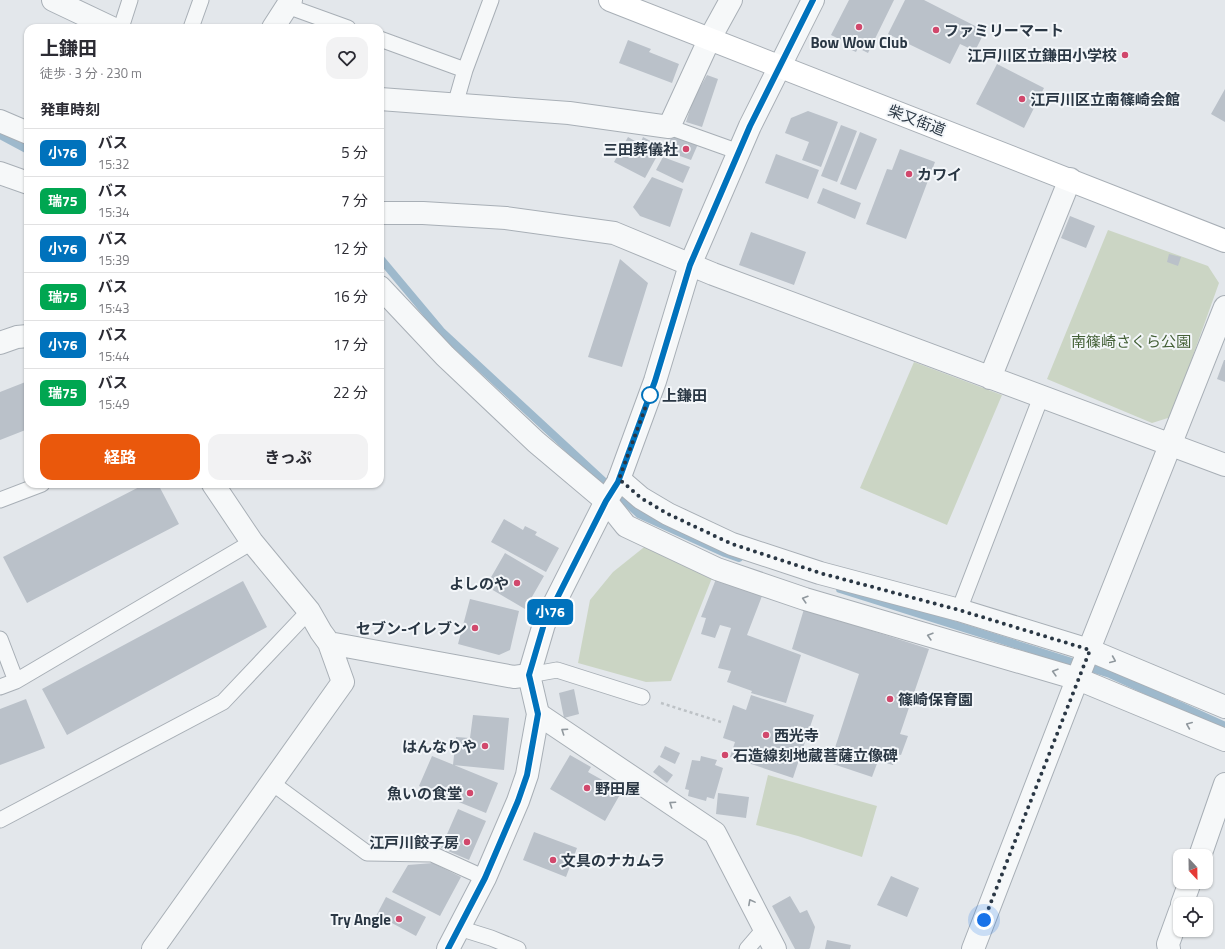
<!DOCTYPE html>
<html lang="ja">
<head>
<meta charset="utf-8">
<style>
  :root { --surface:#fff; --page:#f2f2f3; --text:#2b2b33; --muted:#7c7c81; --line:#e1e1e2; --accent:#ea580c }
  body { margin:0; font-family:"Titillium Web","Noto Sans JP",sans-serif; background:var(--page); color:var(--text); height:100vh; display:flex; flex-direction:column; font-size:15px; white-space:nowrap }
  * { box-sizing:border-box; margin:0 }
  p { font-size:13px; color:var(--muted) }
  .icon { flex:none; width:22px; height:22px; fill:none; stroke:currentColor; stroke-width:2; stroke-linecap:round; stroke-linejoin:round }
  .map { position:relative; flex:1; overflow:hidden }
  .details { position:absolute; left:24px; top:24px; width:360px; height:464px; display:flex; flex-direction:column; background:var(--surface); border-radius:12px; box-shadow:0 1px 3px #0004 }
  .details>* { flex:none }
  .badge { padding:0 8px; border-radius:6px; font-size:14px; line-height:26px }
  .needle { width:26px; rotate:158deg }
  .fabs { position:absolute; left:1173px; top:849px; display:grid; gap:8px }
  .fabs a { display:grid; place-items:center; width:40px; height:40px; border-radius:8px; background:var(--surface); box-shadow:0 1px 3px #0004; font-size:20px }
  .you { position:absolute; width:20px; height:20px; margin:-10px; border:3px solid #fff; border-radius:50%; background:#1a73e8; box-shadow:0 0 0 6px #1a73e833 }
  .map>.badge { position:absolute; translate:-50% -50%; box-shadow:0 0 0 2px #fff }
  h2 { padding:0 16px; font-size:15px; line-height:36px }
  .round { display:grid; place-items:center; flex:none; width:42px; height:42px; border-radius:12px; background:var(--page) }
  .summary { display:flex; align-items:center; justify-content:space-between; height:68px; padding:0 16px }
  h1 { font-size:19px; font-weight:700; line-height:30px }
  .primary-button { display:flex; gap:8px; margin-top:auto; padding:8px 16px }
  .primary-button a { flex:1; height:46px; border-radius:12px; background:var(--accent); color:#fff; font-size:16px; font-weight:700; line-height:46px; text-align:center }
  .primary-button a+a { background:var(--page); color:var(--text) }
  ul { padding:0; list-style:none }
  li { display:flex; align-items:center; gap:12px; height:48px; padding:0 16px; border-top:1px solid var(--line) }
  li div { flex:1 }
  li b { display:block; font-size:15px }
  li em { font-style:normal }
  li .badge { min-width:44px; font-weight:700; text-align:center }
  .map>svg:first-child { display:block }
</style>
</head>
<body>
<div class="map">
<svg width="1225" height="949" viewBox="0 0 1225 949">
  <rect width="100%" height="100%" fill="#e3e7eb"/>
  <!-- green -->
  <path fill="#cbd5c4" d="M1108 230 1208 266 1219 283 1171 417 1152 423 1047 379Z
    M914 362 1002 395 947 525 860 488Z
    M648 544 712 578 671 681 646 682 578 663 590 600 613 572Z
    M768 775 877 806 862 857 798 836 756 825Z"/>
  <g fill="none" stroke-linecap="round" stroke-linejoin="round">
    <!-- stream -->
    <path stroke="#9eb9cc" stroke-width="8" d="M0 135 28 150
      M380 258 442 332 639 514 725 553 739 558
      M840 589 1110 674 1225 726"/>
  </g>
  <!-- building -->
  <path fill="#bac1c9" d="M849 0H894L868 53 858 48 856 52 843 46 845 42 831 35Z
    M905 0H924L985 31 975 51 960 44 950 64 888 34Z
    M628 40 651 49 649 52 679 64 672 83 619 63Z
    M997 64 1044 88 1024 128 976 104Z
    M707 75 718 79 702 127 686 122 693 100Z
    M1225 89V122L1211 114Z
    M808 111 838 122 821 167 802 160 809 142 785 133 791 118Z
    M841 125 857 131 837 182 821 176Z
    M860 132 877 139 856 190 840 184Z
    M672 135 698 144 691 160 666 151Z
    M628 137 640 144 643 137 662 147 645 178 614 162Z
    M900 149 935 162 906 239 866 224 887 169 892 170Z
    M776 154 819 170 808 199 765 183Z
    M663 157 690 167 683 183 656 170Z
    M652 177 683 189 670 227 640 216 633 207Z
    M823 188 861 203 855 219 817 203Z
    M1070 216 1095 226 1086 248 1061 238Z
    M751 232 806 252 794 285 739 265Z
    M1169 254 1181 257 1178 266 1167 262Z
    M620 259 648 283 622 367 588 357Z
    M1224 360H1225V382L1217 379Z
    M28 381V429L0 440V392Z
    M145 484H158L179 524 27 603 3 557Z
    M504 519 523 530 525 526 537 532 535 535 559 548 546 572 491 542Z
    M505 553 544 576 525 609 486 586Z
    M716 579 762 596 747 635 801 655 786 703 751 693 752 691 727 682 731 671 718 668 731 628 720 625 715 638 701 634 706 618 701 617Z
    M243 581 267 627 67 735 42 689Z
    M470 599 519 611 510 650 499 655 458 644Z
    M804 609 929 649 900 734 908 736 901 755 897 754 893 765 878 761 872 777 830 763 859 674 792 649Z
    M574 689 579 714 564 718 559 693Z
    M751 695 814 715 793 778 730 757 735 742 723 738 733 705 746 710Z
    M26 699 45 748 0 765V709Z
    M473 715 509 718 504 770 453 765 456 737 470 738Z
    M665 746 680 753 675 764 660 757Z
    M570 755 591 767 588 772 622 791 605 821 550 789Z
    M432 756 498 783 486 813 419 786Z
    M701 756 717 760 715 765 723 768 714 799 707 797 706 801 688 796 689 790 685 789 692 760 700 761Z
    M659 765 673 775 667 783 653 772Z
    M718 793 749 797 746 818 716 814Z
    M458 809 486 821 469 860 441 848Z
    M534 832 577 848 566 877 523 860Z
    M433 863 461 877 440 916 392 892 408 865Z
    M891 876 919 888 907 917 877 905Z
    M790 896 800 913 807 910 815 927 810 948 809 949H795L772 906Z
    M386 897 426 917 416 936 390 922 388 925 375 918Z
    M827 940 851 945 850 949H825Z"/>
  <g fill="none" stroke-linecap="round" stroke-linejoin="round">
    <defs>
      <path id="service" d="M287 6 348 28
        M121 28 130 0
        M191 28 201 0
        M380 39 465 70
        M455 105 465 70 491 0
        M669 127 739 152
        M0 500 42 484
        M959 610 1041 397
        M0 639 16 681
        M529 675 557 670 642 697
        M0 687 16 681 252 542
        M272 783 367 853 432 854 485 878
        M0 820 223 702 309 611
        M459 928 491 938 518 949
        M747 949 765 928"/>
      <path id="minor" d="M53 0 112 28
        M273 28 291 0
        M380 99 569 113 669 127 709 40 731 0
        M0 121 28 133
        M0 173 28 183
        M380 213H423L506 218 614 233 713 274 1225 465
        M380 287 445 356 536 442 606 501 626 526 717 569 805 599 1078 679 1225 740
        M0 343 17 337 28 336
        M990 378 1070 179
        M619 479 641 498 668 514 732 544 820 573 959 610 1089 650 1225 707
        M329 643 514 677 529 675
        M538 714 715 833 775 949
        M1200 856 1225 784
        M1182 904 1190 882
        M153 949 343 682 329 643 321 632 309 611 252 542 213 484
        M973 949 1080 672 1225 307
        M1169 949 1168 944 1180 911"/>
      <path id="tertiary" d="M448 949 485 878 518 801 527 775 538 714 529 675 544 624 606 501 618 482 655 381 690 265 750 126 813 0"/>
      <path id="secondary" d="M610 0C814 82 1020 160 1225 241"/>
    </defs>
    <!-- service casing -->
    <use href="#service" stroke="#a8afb6" stroke-width="17"/>
    <!-- minor casing -->
    <use href="#minor" stroke="#a8afb6" stroke-width="24"/>
    <!-- tertiary casing -->
    <use href="#tertiary" stroke="#a8afb6" stroke-width="24"/>
    <!-- secondary casing -->
    <use href="#secondary" stroke="#a8afb6" stroke-width="24"/>
    <!-- path -->
    <path stroke="#bdc2c6" stroke-width="2.5" stroke-dasharray="3 3" stroke-linecap="butt" d="M661 703 721 722"/>
    <!-- service -->
    <use href="#service" stroke="#f6f8f9" stroke-width="15"/>
    <!-- minor -->
    <use href="#minor" stroke="#f6f8f9" stroke-width="22"/>
    <!-- tertiary -->
    <use href="#tertiary" stroke="#f6f8f9" stroke-width="22"/>
    <!-- secondary -->
    <use href="#secondary" stroke="#fff" stroke-width="22"/>
  </g>
  <!-- one-way arrows -->
  <defs><path id="oneway-chevron" d="M-2-3.5L2.5 0L-2 3.5" fill="none" stroke-width="1.6" stroke-linecap="round" stroke-linejoin="round"/></defs>
  <g stroke="#90989e">
    <use href="#oneway-chevron" transform="translate(805 599) rotate(-163)"/>
    <use href="#oneway-chevron" transform="translate(930 636) rotate(-164)"/>
    <use href="#oneway-chevron" transform="translate(1113 660) rotate(23)"/>
    <use href="#oneway-chevron" transform="translate(1055 672) rotate(-164)"/>
    <use href="#oneway-chevron" transform="translate(1189 725) rotate(-157)"/>
    <use href="#oneway-chevron" transform="translate(564 731) rotate(-146)"/>
    <use href="#oneway-chevron" transform="translate(672 804) rotate(-146)"/>
    <use href="#oneway-chevron" transform="translate(751 902) rotate(-118)"/>
  </g>
  <g fill="none" stroke-linecap="round" stroke-linejoin="round">
    <defs>
      <path id="line" d="M448 949 485 878 518 801 527 775 538 714 529 675 544 624 606 501 618 482 655 381 690 265 750 126 813 0"/>
    </defs>
    <!-- line casing -->
    <use href="#line" stroke="#fff" stroke-width="9"/>
    <!-- line -->
    <use href="#line" stroke="#0072bc" stroke-width="6"/>
    <!-- walk -->
    <path stroke="#2a3744" stroke-width="4" stroke-dasharray="0 7.2" d="M650 395 619 479 641 498 668 514 732 544 820 573 959 610 1090 650 984 920"/>
  </g>
  <!-- markers -->
  <g fill="#d1486c" stroke="#f3f6f9" stroke-width="1.5">
    <circle cx="859" cy="27" r="4"/>
    <circle cx="936" cy="30" r="4"/>
    <circle cx="1125" cy="55" r="4"/>
    <circle cx="1022" cy="99" r="4"/>
    <circle cx="686" cy="149" r="4"/>
    <circle cx="909" cy="174" r="4"/>
    <circle cx="517" cy="583" r="4"/>
    <circle cx="475" cy="628" r="4"/>
    <circle cx="890" cy="699" r="4"/>
    <circle cx="766" cy="735" r="4"/>
    <circle cx="485" cy="746" r="4"/>
    <circle cx="725" cy="755" r="4"/>
    <circle cx="587" cy="788" r="4"/>
    <circle cx="470" cy="793" r="4"/>
    <circle cx="467" cy="842" r="4"/>
    <circle cx="553" cy="860" r="4"/>
    <circle cx="399" cy="919" r="4"/>
  </g>
  <circle fill="#fff" stroke="#0072bc" stroke-width="2" cx="650" cy="395" r="8"/>
  <g text-anchor="middle" dominant-baseline="central" stroke-width="4" stroke-linejoin="round" paint-order="stroke">
    <!-- poi labels -->
    <g font-size="15" font-weight="bold" fill="#2a3744" stroke="#f3f6f9" text-anchor="start">
      <text x="944" y="30">ファミリーマート</text>
      <text x="859" y="42" text-anchor="middle">Bow Wow Club</text>
      <text x="1117" y="55" text-anchor="end">江戸川区立鎌田小学校</text>
      <text x="1030" y="99">江戸川区立南篠崎会館</text>
      <text x="678" y="149" text-anchor="end">三田葬儀社</text>
      <text x="917" y="174">カワイ</text>
      <text x="509" y="583" text-anchor="end">よしのや</text>
      <text x="467" y="628" text-anchor="end">セブン-イレブン</text>
      <text x="898" y="699">篠崎保育園</text>
      <text x="774" y="735">西光寺</text>
      <text x="477" y="746" text-anchor="end">はんなりや</text>
      <text x="733" y="755">石造線刻地蔵菩薩立像碑</text>
      <text x="595" y="788">野田屋</text>
      <text x="462" y="793" text-anchor="end">魚いの食堂</text>
      <text x="459" y="842" text-anchor="end">江戸川餃子房</text>
      <text x="561" y="860">文具のナカムラ</text>
      <text x="391" y="919" text-anchor="end">Try Angle</text>
    </g>
    <!-- street labels -->
    <g font-size="15" fill="#2a3744" stroke="#f3f6f9">
      <text transform="translate(917 120) rotate(21)">柴又街道</text>
    </g>
    <!-- park labels -->
    <g font-size="15" fill="#446037" stroke="#f3f6f9">
      <text x="1131" y="341">南篠崎さくら公園</text>
    </g>
    <!-- stop labels -->
    <g font-size="15" font-weight="bold" fill="#2a3744" stroke="#f3f6f9" text-anchor="start">
      <text x="662" y="395">上鎌田</text>
    </g>
  </g>
</svg>
<div class="fabs">
<a><svg class="needle" viewBox="-14 -14 28 28"><path d="M0-13l5 13h-10z" fill="#e53935"/><path d="M0 13l5-13h-10z" fill="#7c7c81"/></svg></a>
<a><svg class="icon" aria-label="locate" viewBox="0 0 24 24"><circle cx="12" cy="12" r="6"/><path d="M12 2v4M12 18v4M2 12h4M18 12h4"/></svg></a>
</div>
<div class="you" style="left:984px;top:920px"></div>
<b class="badge" style="left:550px;top:612px;background:#0072bc;color:#fff">小76</b>
<section class="details">
<div class="summary"><div><h1>上鎌田</h1><p>徒歩 · 3 分 · 230 m</p></div><a class="round"><svg class="icon" aria-label="heart" viewBox="0 0 24 24"><path d="M12 20l-8-8c-3-5 5-10 8-4 3-6 11-1 8 4z"/></svg></a></div>
<h2>発車時刻</h2>
<ul>
<li><span class="badge" style="background:#0072bc;color:#fff">小76</span><div><b>バス</b><p>15:32</p></div><em>5 分</em></li>
<li><span class="badge" style="background:#00a651;color:#fff">瑞75</span><div><b>バス</b><p>15:34</p></div><em>7 分</em></li>
<li><span class="badge" style="background:#0072bc;color:#fff">小76</span><div><b>バス</b><p>15:39</p></div><em>12 分</em></li>
<li><span class="badge" style="background:#00a651;color:#fff">瑞75</span><div><b>バス</b><p>15:43</p></div><em>16 分</em></li>
<li><span class="badge" style="background:#0072bc;color:#fff">小76</span><div><b>バス</b><p>15:44</p></div><em>17 分</em></li>
<li><span class="badge" style="background:#00a651;color:#fff">瑞75</span><div><b>バス</b><p>15:49</p></div><em>22 分</em></li>
</ul>
<div class="primary-button"><a>経路</a><a>きっぷ</a></div>
</section>
</div>
</body>
</html>
